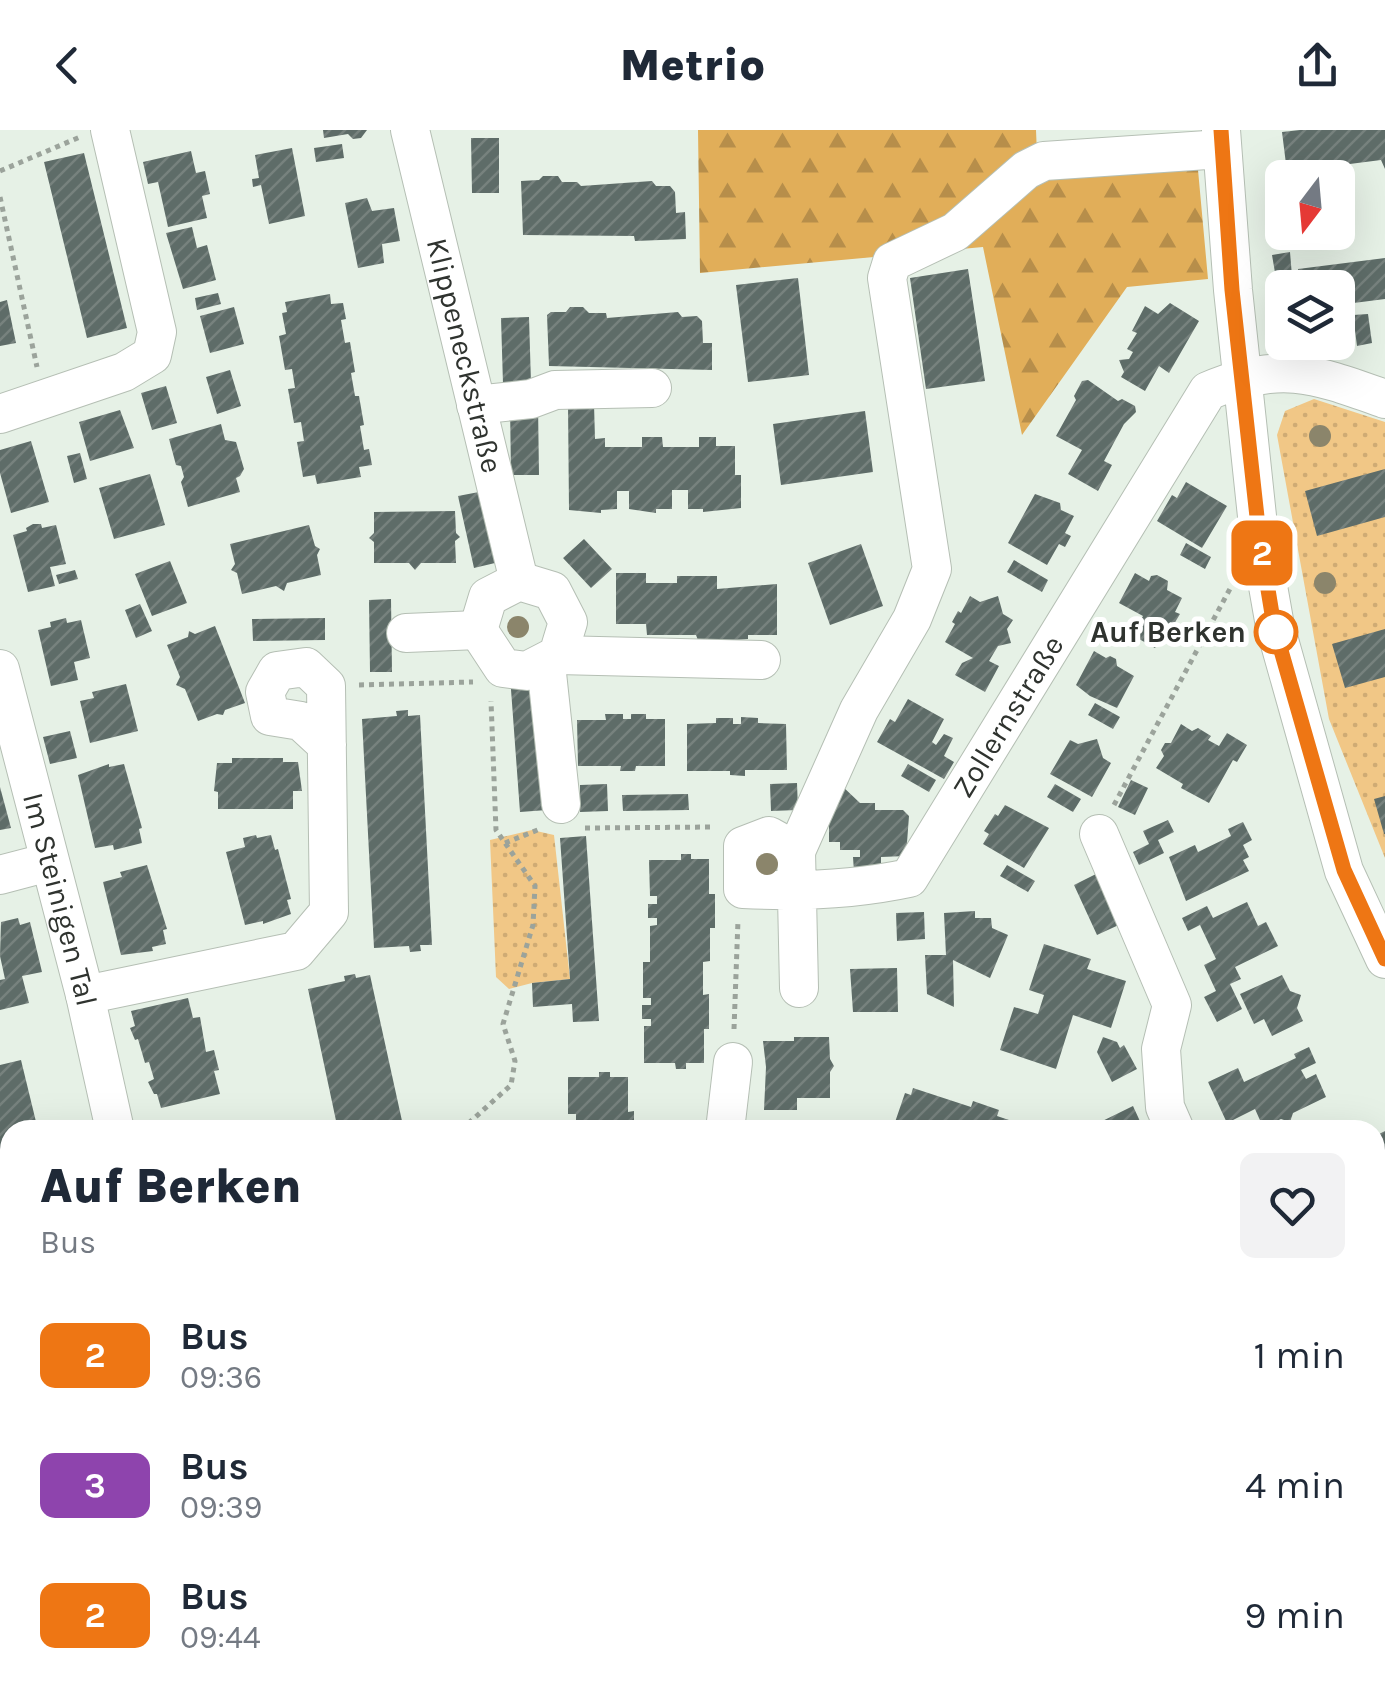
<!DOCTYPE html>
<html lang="en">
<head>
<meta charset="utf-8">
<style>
  :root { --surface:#fff; --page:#f2f2f3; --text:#1f2937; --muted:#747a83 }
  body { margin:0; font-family:Karla,sans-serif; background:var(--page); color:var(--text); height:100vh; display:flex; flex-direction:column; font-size:38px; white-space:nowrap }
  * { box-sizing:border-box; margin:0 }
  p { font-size:32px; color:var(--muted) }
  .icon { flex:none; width:55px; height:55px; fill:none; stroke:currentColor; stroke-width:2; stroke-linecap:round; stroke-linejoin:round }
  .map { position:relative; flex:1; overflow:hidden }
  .side { position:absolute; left:0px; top:990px; width:1385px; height:580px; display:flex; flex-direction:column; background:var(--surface); border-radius:30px 30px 0 0; box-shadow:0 10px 40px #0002 }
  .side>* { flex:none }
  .badge { padding:0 20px; border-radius:15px; font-size:35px; line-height:65px }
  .needle { width:65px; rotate:196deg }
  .tools { position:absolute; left:1265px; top:30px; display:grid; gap:20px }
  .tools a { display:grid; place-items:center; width:90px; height:90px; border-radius:15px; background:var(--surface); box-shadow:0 10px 40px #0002; font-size:50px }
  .map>.badge { position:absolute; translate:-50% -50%; box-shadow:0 0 0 5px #fff }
  .round { display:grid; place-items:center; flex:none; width:105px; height:105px; border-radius:15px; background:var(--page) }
  .headline { display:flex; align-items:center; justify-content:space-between; height:170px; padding:0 40px }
  h1 { font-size:48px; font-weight:800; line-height:75px }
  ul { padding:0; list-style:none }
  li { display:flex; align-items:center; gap:30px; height:130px; padding:0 40px }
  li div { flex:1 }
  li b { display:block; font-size:38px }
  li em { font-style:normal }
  li .badge { min-width:110px; font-weight:700; text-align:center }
  header { display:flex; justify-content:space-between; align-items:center; height:130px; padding:0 40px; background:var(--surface); font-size:45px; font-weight:800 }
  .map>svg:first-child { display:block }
</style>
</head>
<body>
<header><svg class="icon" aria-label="back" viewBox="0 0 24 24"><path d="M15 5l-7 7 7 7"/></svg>Metrio<svg class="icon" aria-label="share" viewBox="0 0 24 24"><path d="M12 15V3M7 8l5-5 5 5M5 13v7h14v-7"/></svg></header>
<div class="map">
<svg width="1385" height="1570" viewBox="0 0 1385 1570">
  <defs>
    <pattern id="grass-dots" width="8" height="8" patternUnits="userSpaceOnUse" patternTransform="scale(2.5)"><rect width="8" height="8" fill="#f1c786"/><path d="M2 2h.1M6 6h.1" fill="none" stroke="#cfab74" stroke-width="1.8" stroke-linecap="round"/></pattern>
    <pattern id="forest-firs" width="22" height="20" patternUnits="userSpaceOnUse" patternTransform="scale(2.5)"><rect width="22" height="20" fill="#e1ae59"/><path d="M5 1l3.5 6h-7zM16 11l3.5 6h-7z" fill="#b78e4a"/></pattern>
    <pattern id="building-hatch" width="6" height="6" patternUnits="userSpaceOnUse" patternTransform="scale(2.5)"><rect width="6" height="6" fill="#5e6c68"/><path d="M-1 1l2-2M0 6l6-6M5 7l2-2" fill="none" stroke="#77827e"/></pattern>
  </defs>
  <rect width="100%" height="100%" fill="#e6f1e6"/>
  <!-- grass -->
  <path fill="url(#grass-dots)" d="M1314 269 1385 292V728L1329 589 1277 305 1285 281Z
    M532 700 554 705 570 849 532 853 509 859 496 847 490 710Z
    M988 1560H1066L1065 1570H954Z"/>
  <!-- forest -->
  <path fill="url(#forest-firs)" d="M698 0H1036L1037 24 1196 18 1208 149 1127 157 1022 305 983 117 700 143Z"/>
  <!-- building -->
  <path fill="url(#building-hatch)" d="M323 0H367L361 8 353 9 348 4 324 8Z
    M1300 0H1385V39L1381 30 1287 42 1282 2Z
    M471 8H499V63H472Z
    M342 14 344 28 316 32 314 18Z
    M292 18 305 86 269 94 261 55 253 57 252 49 259 48 255 25Z
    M191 21 196 43 205 41 210 64 202 66 207 88 168 97 158 52 148 54 143 32Z
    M84 23 127 198 87 208 44 32Z
    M543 46H558L562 52H577L581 56 652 51 656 56H670L675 62 676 83 685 82 686 109 635 111 634 106 523 105 521 51 539 50Z
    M367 68 372 81 394 78 400 111 382 114 384 133 358 138 345 73Z
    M192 97 197 118 207 115 216 150 183 159 166 103Z
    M1290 122 1293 158H1282L1280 172 1272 125Z
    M1385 128V169L1338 175V158H1301L1298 139Z
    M968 139 985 251 926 259 910 148Z
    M798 148 809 245 748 252 736 155Z
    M218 163 221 174 197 180 195 168Z
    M330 164 331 174 343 173 346 189 341 190 345 213 350 212 355 242 351 243 355 266H359L364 295 360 296 364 320 369 319 372 335 359 337 361 347 317 354 315 345 303 347 297 312 304 311 301 292 294 293 288 259 295 258 292 239 285 240 279 206 286 204 282 183 287 182 285 172Z
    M7 170 16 213 0 216V172Z
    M1170 173 1199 191 1169 243 1159 236 1145 261 1121 247 1124 242 1119 230 1129 229 1133 222 1127 219 1137 203 1132 201 1145 176 1158 184Z
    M234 177 244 214 210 223 200 186Z
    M570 177H583L589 183H606L607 188 678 182 682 187 697 186 702 191 703 213H712V240L549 236 547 185 551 182H566Z
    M1368 184 1372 213 1357 216 1353 185Z
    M529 187 531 253 503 254 501 188Z
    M230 240 241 276 217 284 206 247Z
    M1088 250 1118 271 1122 269 1135 276 1136 282 1124 294 1104 331 1112 335 1098 361 1068 344 1082 320 1056 306 1076 270 1074 266 1082 251Z
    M166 256 177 293 152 300 141 263Z
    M568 274H594L595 309 605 308V317H642V307H662L663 317H699V307H716V316H735V345H741V378L703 382V379H688V360H672V379H656V383L629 379V361H617V379L601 380V383L569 380Z
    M510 275H538L539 345H511Z
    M120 280 134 318 90 331 79 292Z
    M865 281 873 342 781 355 773 294Z
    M221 294 225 310 236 312 244 339 240 346 236 348 240 362 188 377 181 352 184 347 181 336 176 335 169 309Z
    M31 311 49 372 11 383 0 343V320Z
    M80 323 87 349 74 353 67 326Z
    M1385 339V387L1317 406 1305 361Z
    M150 344 165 395 114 409 99 358Z
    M1186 352 1227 376 1202 418 1157 391 1172 365 1177 368Z
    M479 362 495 433 474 438 458 366Z
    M1035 364 1060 373 1061 380 1074 386 1065 403 1071 406 1065 417 1059 414 1047 435 1008 413Z
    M455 381 456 403 460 407 455 411 456 433H421L415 440 409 433H374V412L369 408 374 403V382Z
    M33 394H41L42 398 56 395 66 434 50 437 55 456 28 462 13 405 27 401 26 398Z
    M309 395 315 416 320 419 317 425 321 445 287 453 284 461 276 456 242 464 237 443 231 440 235 434 230 414Z
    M584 409 612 439 591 458 563 428Z
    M1186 413 1211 427 1205 439 1180 425Z
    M861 414 883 476 830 495 808 433Z
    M1014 430 1048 450 1042 462 1007 442Z
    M170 431 187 473 152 486 135 444Z
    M75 440 78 449 59 454 56 445Z
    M616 443H646V453H677V446H717V459L777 454V505H748V509L699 513 696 505H647L646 494H616Z
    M1135 443 1149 451 1151 446 1157 445 1168 451 1167 460 1182 468 1175 482 1180 484 1174 494 1170 492 1155 518 1132 505 1143 486 1119 473Z
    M970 466 980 472 998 466 1003 484 1013 490 1007 499 1011 513 998 516 989 531 999 536 985 562 955 545 962 533 973 528 945 512 955 494 952 492 958 481 961 483Z
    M391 469 392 542H370L369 470Z
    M140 474 152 501 136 508 125 480Z
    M66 488 67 493 81 490 90 528 74 532 78 550 51 556 38 500 51 497 50 492Z
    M325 488V510L253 511 252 489Z
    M215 496 245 573 225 580 223 585 217 584 198 591 185 559 176 555 180 547 167 515 188 507 189 501 195 504Z
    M1385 499V547L1345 558 1332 514Z
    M1094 521 1106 528 1110 526 1116 529 1117 536 1134 546 1117 578 1090 566 1076 555Z
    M537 544 547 680 520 682 510 546Z
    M126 554 138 601 90 613 80 571 94 568 92 562Z
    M908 569 944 589 932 612 936 615 944 604 953 608 944 626 954 632 944 649 877 612 890 589 895 592Z
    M1095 573 1120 587 1113 599 1088 585Z
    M408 580V586L420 585 432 815H420L421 821 410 822 409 816 374 818 362 589 397 586 396 581Z
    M605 584H623V589H631V584H646V589H665V636H636L635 641H620L621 636H578L577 590H606Z
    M741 587 758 588V593L786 594 787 640H745V646L730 645V641H687V594L716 593V588H733V594H741Z
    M1181 594 1192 601 1198 598 1211 606 1208 610 1219 616 1227 603 1247 615 1237 632 1233 630 1209 673 1181 658 1183 654 1156 638 1164 626 1161 620 1165 613H1171Z
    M70 601 77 628 50 634 43 607Z
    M1097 609 1103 628 1111 633 1092 667 1050 644 1070 610 1078 614Z
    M232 628H283V632H298L302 661H293V679H218V662L214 661 217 633H232Z
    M109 634V637L124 634 142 698 139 699 142 713 114 720 113 715 95 718 78 645Z
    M908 634 936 650 929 662 901 646Z
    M1131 650 1148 658 1135 685 1118 677Z
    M797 653 798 680 771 681 770 654Z
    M607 654 608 681 580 682V655Z
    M1055 654 1081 669 1073 682 1047 667Z
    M841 655 860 673H875V680H903L909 686 906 726 881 727V742H854L853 727H860V720H840V712H829V668Z
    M0 657 11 698 0 700Z
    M688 664 689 680 623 681 622 665Z
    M1385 666V704H1384L1374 669Z
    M1005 675 1049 698 1024 738 983 714 989 704 984 701 995 684 998 686Z
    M1168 690 1174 702 1158 710 1164 723 1139 735 1133 722 1149 714 1143 701Z
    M1243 692 1252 710 1243 715 1249 727 1243 730 1249 741 1186 771 1169 727 1195 715 1198 722 1231 706 1228 699Z
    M256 705 257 708 271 705 275 720 278 719 291 769 287 770 291 784 263 794V791L245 795 226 722 245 717 243 708Z
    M586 706 599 891 573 892 572 874 533 877 532 853 570 849 560 708Z
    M681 724H691V729H709V764H715V798H710V831L703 832V865L709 864V899H704V933H686V939H676L675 933H644V896H651V889H642V875H651V868H643V832H650V796L657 795V788H648V774H657V766H650L649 730H681Z
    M147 735 167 799 163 800 166 814 152 817 153 821 121 825 103 752 122 747 120 742Z
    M1007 735 1035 751 1028 762 1000 746Z
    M1100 742 1123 793 1097 805 1074 755Z
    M1247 772 1258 796 1266 792 1278 816 1235 837 1241 849 1230 854 1242 879 1217 892 1204 867 1216 861 1204 835 1216 829 1200 795 1188 801 1182 788 1207 776 1213 788Z
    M975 781V788H991L992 798 1008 805 990 848 953 830 954 877 927 864 925 825H946L944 783Z
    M924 782 925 809 897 811 896 783Z
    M18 788 20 795 30 792 42 842 22 846 29 873 0 880V850L5 849 0 826 1 792Z
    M1044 814 1091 829 1087 839 1126 851 1111 898 1073 885 1056 939 1000 920 1014 877 1038 884 1044 865 1029 860Z
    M897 838 898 882H853L850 839Z
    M355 844 356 848 370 845 404 1000H338L308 859 345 851 344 846Z
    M1282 845 1290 861 1301 865 1297 878 1303 891 1272 906 1264 889 1254 894 1240 864Z
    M188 868 193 888 200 887 206 922 214 920 219 940 214 941 220 964 161 978 157 964H154L148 952 154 949 149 932 145 933 138 909 135 910 130 898 135 896 131 881Z
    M794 907H829L830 929 834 936 830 942V968H797V980H764L766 937 763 911H794Z
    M1103 907 1117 912 1120 918 1124 915 1137 939 1112 952 1097 922Z
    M1309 917 1316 933 1301 940 1306 949 1316 944 1326 967 1293 983 1290 992 1281 989 1263 997 1255 979 1227 993 1208 952 1238 938 1244 952 1296 928 1294 924Z
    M21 930 38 1000H10V1076L5 1077 0 1055V935Z
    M599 942H610V947H628V982L634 981V1000H567L566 992H576V984H568V947H599Z
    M913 958 971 977 973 971 999 980 997 986 1039 1000 893 998 905 963 911 965Z
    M1133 976 1144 1000H1084Z
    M489 990 515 991 514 1000H489Z
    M218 991 220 1000H185L184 999Z
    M1385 1001V1057L1375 1036V1006Z
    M1385 1345V1398L1375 1400V1348Z
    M10 1364V1560H53L55 1570H0V1368Z
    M1375 1550 1385 1551V1570H1320L1321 1560H1375Z
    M320 1560H433L436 1570H322Z
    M633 1560H703L701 1570H629Z
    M1193 1560H1240L1239 1570H1192Z"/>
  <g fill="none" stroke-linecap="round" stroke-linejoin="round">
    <defs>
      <g id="minor">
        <path id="s1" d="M410 0 519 451"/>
        <path d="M1221 0 1233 160 1259 405 1275 496 1344 741 1385 829"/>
        <path d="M476 275 531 269 555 260 652 258"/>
        <path d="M0 284 124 242 152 225 157 202 110 0"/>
        <path d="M519 451 552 461 568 492 558 525 527 541 503 538 478 500 488 467Z"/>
        <path d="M406 503 478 500"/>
        <path d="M558 525 761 530"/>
        <path d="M546 534 561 674"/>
        <path id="s2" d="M0 539 85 865 115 1000"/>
        <path d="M1099 704 1172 875 1161 919 1165 977 1175 1000"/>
        <path d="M796 721 859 580 912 489 932 439 887 148 892 132 955 102 1026 40 1044 31 1222 19"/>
        <path d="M0 745 49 732"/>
        <path id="s3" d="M799 858 796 721 769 706 743 716V759C800 762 853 760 909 748L1208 261C1280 230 1315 244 1385 269"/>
        <path d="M85 865 296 821 329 782 326 556 306 537 277 541 265 562 270 586 301 591 327 615"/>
        <path d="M725 1000 733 932"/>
        <path d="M1375 1096 1385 1090"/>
        <path d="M0 1177 10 1216"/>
        <path d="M0 1332 10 1321"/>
        <path d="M1375 1445 1385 1443"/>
        <path d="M97 1560 99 1570"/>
        <path d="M252 1560 254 1570"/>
        <path d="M476 1560 478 1570"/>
        <path d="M851 1570 886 1560"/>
        <path d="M1129 1570 1131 1560"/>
      </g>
    </defs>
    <!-- minor casing -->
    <use href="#minor" stroke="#b5bfb4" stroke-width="40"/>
    <!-- path -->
    <path stroke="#9ba39b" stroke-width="5" stroke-dasharray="5 5" stroke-linecap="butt" d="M0 41 80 7
      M0 67 37 237
      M359 555 473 552
      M1114 675 1232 455
      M585 698 714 697
      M505 713 540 699
      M734 899 738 790
      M461 1000 511 955 515 931 503 894 533 795 535 756 496 700 491 571"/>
    <!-- minor -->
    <use href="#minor" stroke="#fff" stroke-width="38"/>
  </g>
  <!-- trees -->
  <g fill="#8b856b">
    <circle cx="1320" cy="306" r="11"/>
    <circle cx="1325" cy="453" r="11"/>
    <circle cx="518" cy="497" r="11"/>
    <circle cx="767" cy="734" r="11"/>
  </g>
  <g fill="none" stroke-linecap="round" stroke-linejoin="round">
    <defs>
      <path id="line" d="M1221 0 1232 160 1259 405 1274 496 1344 740 1385 829"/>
    </defs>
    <!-- line casing -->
    <use href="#line" stroke="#fff" stroke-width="22"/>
    <!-- line -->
    <use href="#line" stroke="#ee7614" stroke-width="15"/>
  </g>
  <!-- markers -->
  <circle fill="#fff" stroke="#ee7614" stroke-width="5" cx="1276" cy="502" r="20"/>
  <g text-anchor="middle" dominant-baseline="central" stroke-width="10" stroke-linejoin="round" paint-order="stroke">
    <!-- street labels -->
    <g font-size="30" fill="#2f332f" stroke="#fff">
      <text stroke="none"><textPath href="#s1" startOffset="232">Klippeneckstraße</textPath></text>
      <text stroke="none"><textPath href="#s3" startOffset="595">Zollernstraße</textPath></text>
      <text stroke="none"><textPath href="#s2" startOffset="238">Im Steinigen Tal</textPath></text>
    </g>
    <!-- stop labels -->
    <g font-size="30" font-weight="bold" fill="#2f332f" stroke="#fff" text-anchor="end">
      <text x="1246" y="502">Auf Berken</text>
    </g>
  </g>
</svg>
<div class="tools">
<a><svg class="needle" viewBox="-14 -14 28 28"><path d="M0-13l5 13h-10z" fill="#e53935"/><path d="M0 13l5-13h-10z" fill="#747a83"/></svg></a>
<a><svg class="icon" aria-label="layers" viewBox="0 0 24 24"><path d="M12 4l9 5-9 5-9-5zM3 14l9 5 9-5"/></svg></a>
</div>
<b class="badge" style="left:1262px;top:423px;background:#ee7614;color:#fff">2</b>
<section class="side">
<div class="headline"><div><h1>Auf Berken</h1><p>Bus</p></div><a class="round"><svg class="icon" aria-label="heart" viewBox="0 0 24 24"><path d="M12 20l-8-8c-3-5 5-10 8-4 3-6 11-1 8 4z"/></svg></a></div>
<ul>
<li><span class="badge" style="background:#ee7614;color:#fff">2</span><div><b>Bus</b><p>09:36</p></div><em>1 min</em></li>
<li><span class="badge" style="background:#8e44ad;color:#fff">3</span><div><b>Bus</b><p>09:39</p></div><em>4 min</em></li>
<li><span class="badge" style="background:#ee7614;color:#fff">2</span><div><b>Bus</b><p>09:44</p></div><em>9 min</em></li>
</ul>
</section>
</div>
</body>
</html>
